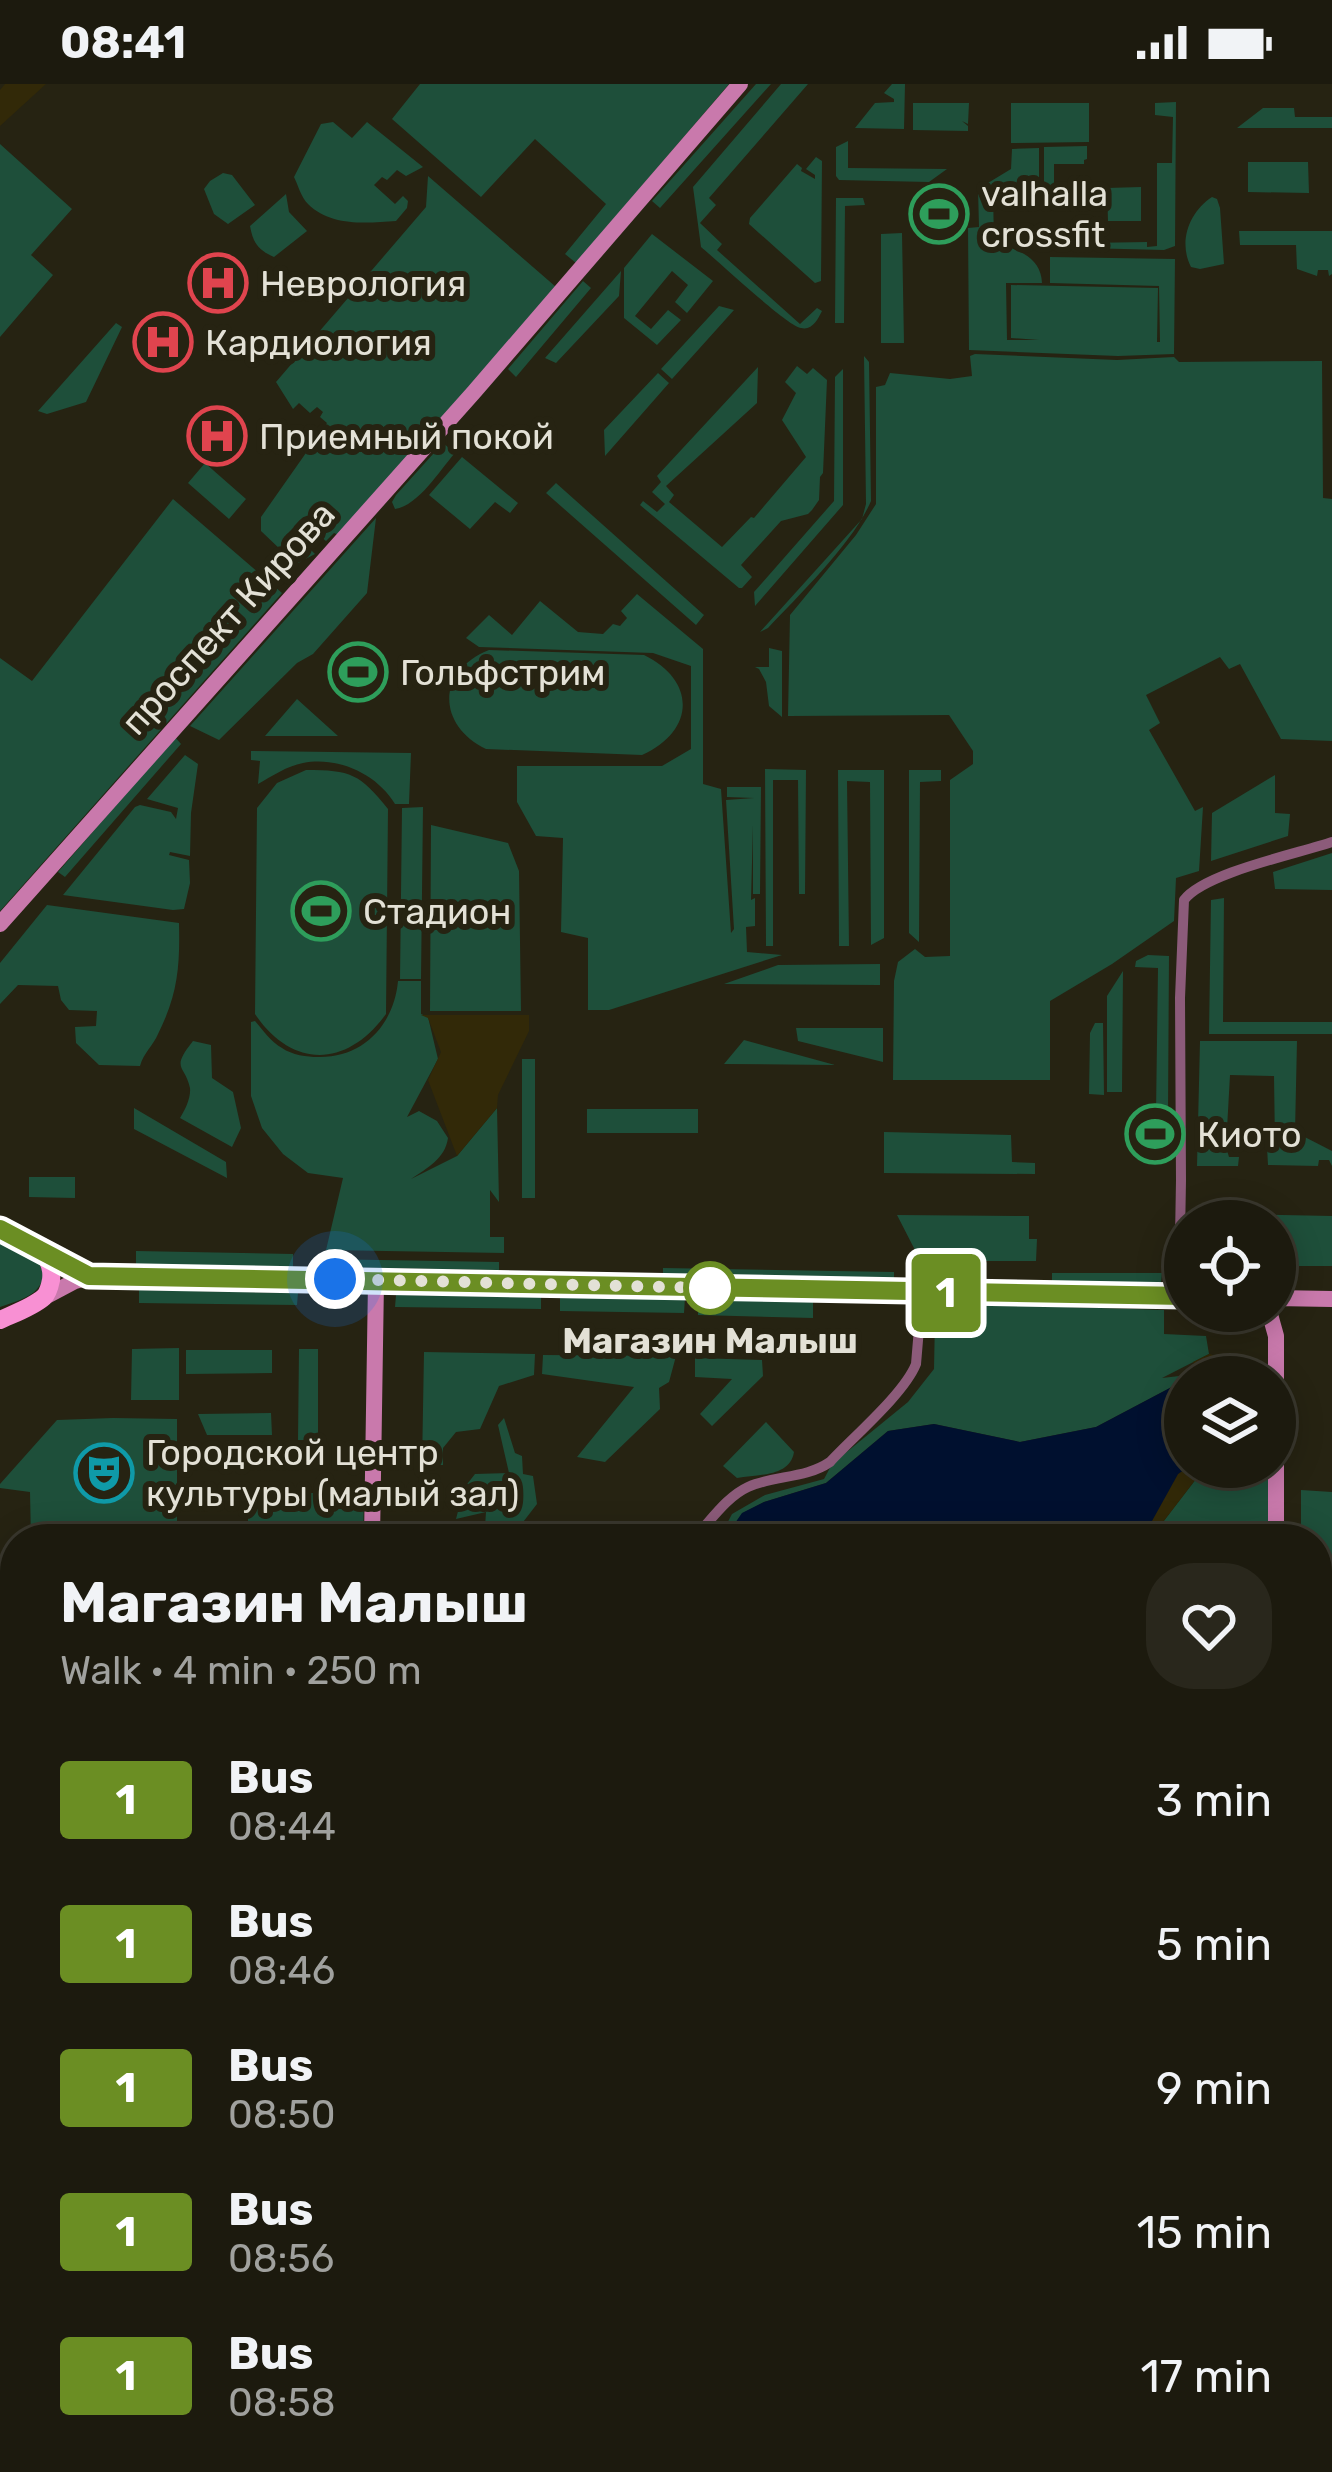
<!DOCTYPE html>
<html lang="en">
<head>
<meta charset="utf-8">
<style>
  :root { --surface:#1c1a0e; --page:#29271c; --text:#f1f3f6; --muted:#a0a19e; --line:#3a382e }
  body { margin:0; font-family:Rubik,sans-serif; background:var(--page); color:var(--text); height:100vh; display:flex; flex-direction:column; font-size:45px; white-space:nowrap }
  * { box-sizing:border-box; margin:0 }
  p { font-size:39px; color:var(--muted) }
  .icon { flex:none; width:66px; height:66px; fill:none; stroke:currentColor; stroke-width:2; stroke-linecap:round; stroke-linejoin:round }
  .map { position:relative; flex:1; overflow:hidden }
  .sheet { position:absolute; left:0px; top:1440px; width:1332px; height:948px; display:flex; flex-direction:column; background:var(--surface); border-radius:48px 48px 0 0; box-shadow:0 6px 30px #0003,0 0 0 3px var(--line) }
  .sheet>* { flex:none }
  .badge { padding:0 24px; border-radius:9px; font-size:42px; line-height:78px }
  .tools { position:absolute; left:1164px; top:1116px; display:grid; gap:24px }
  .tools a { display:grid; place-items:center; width:132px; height:132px; border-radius:50%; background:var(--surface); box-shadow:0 6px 30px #0003,0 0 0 3px var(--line); font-size:60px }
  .you { position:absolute; width:60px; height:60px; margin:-30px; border:9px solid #fff; border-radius:50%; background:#1a73e8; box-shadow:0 0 0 18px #1a73e833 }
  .map>.badge { position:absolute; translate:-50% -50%; box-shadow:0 0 0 6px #fff }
  .round { display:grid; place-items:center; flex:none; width:126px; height:126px; border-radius:48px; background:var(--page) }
  .summary { display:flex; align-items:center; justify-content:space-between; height:204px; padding:0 60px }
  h1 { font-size:57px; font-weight:700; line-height:90px }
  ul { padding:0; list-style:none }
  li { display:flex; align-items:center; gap:36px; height:144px; padding:0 60px }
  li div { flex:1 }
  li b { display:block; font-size:45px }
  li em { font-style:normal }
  li .badge { min-width:132px; font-weight:700; text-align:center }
  .status { display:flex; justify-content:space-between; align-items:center; height:84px; padding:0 60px; background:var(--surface); direction:ltr }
  .status svg { height:33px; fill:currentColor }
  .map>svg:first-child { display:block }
</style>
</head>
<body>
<div class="status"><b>08:41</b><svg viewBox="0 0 49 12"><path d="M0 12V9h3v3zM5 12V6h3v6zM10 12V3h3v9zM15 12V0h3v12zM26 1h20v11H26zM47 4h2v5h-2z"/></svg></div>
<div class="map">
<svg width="1332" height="2388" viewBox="0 0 1332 2388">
  <rect width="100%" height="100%" fill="#262312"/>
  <!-- green -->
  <path fill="#1e4f3a" d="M420 0H729L576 179 565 170 606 120 535 55 481 113 392 35Z
    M756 0H771L660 124 652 117Z
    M781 0H808L709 114 716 121 700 139 722 160 717 166 800 240 817 224 822 227C818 235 812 247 801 244 787 242 717 176 701 163L693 103Z
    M892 0H905L904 45 855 44 875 19 894 18V15L884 9Z
    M1176 18 1175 162 1164 166 1083 164 1078 154V133H1090L1088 159 1147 158V163L1157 162V79H1172L1173 33 1155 31V19Z
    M913 19H969L968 40 962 37 968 42V47L913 46Z
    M1011 19H1089V58L1011 59Z
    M1263 24H1294L1295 33H1332V44H1237Z
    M333 38 352 54 367 38 423 83 406 92 397 86 387 96 382 93 374 101 395 120 403 112 408 117 407 124 396 137C367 139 331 143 308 120 301 113 298 101 294 93L321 40Z
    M848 57V84L947 85 929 98 839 96 836 92V63Z
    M0 60 72 125 31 171 53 191 0 253Z
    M1087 62V75L1084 76V80H1054V107L1079 109V94H1090V124H1044V63Z
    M1039 64V106L993 107 994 159C1016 165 1041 172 1042 199H1006L1007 256H1039L1011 254V201L1158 204 1157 258H1160L1159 202 1050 199V173L1175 175 1174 270 1118 272 969 266 968 144 979 143 978 105 1011 85 1012 65Z
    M816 73 822 77 821 197 815 199 749 140 750 134 797 80 802 84 801 87 815 95V91L806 85Z
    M1248 78H1308L1309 109 1248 108Z
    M223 89 232 91 255 121 228 140 214 130 204 105 210 97Z
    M428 92 556 203 339 451 334 449 326 457 321 453 310 465 315 470 296 480 284 469 293 459 298 463 306 456 293 444 286 451 291 457 282 467 261 447V433L327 339 320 333 323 328 317 323 310 329 299 319 293 325 276 298 426 123Z
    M1141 103V137H1108L1107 104Z
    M286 110 289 128 307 147 274 173C258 166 253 159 250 142Z
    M1212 113 1217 115 1220 124 1224 180 1200 185 1191 183C1178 158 1189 128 1212 113Z
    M836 114H863L865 121 845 122 844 239H835Z
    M1239 147H1332V190L1329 192 1328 186H1318L1317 192 1297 185 1296 161H1240Z
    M902 149 904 259H881V150Z
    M652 150 713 197 687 229 675 218 688 201 672 187 635 232 651 245 668 226 681 236 657 261 624 234V184Z
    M621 187 619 212 556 279 545 274Z
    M583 197 591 204 516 293 508 285Z
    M719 222 734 226 672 295 661 285Z
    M116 239 122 243 86 318 47 330 38 327Z
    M975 270 1117 276 1174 273 1179 278 1322 277 1323 414 1332 415V657L1281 655 1240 580 1229 585 1220 573 1146 611 1160 639 1149 646 1195 727 1203 723 1199 787 1176 794 1174 837 1112 880 1050 917V996H893L894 897 898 878 915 865 925 873 950 872V696L973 680V667L949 631 788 632 790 531 856 451 876 420V303L885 301 890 289 950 295 972 292 970 272Z
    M864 272 869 278 871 417C853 459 800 510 768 544L760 548 862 435 866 420Z
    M797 282 807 290 813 284 827 296 823 389 820 393 819 416 812 426 808 430 781 437 741 481 752 493 742 504H739L640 421 643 417 657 428 665 420 652 408 661 398 657 392 758 283 757 319 666 402 674 411 669 418 722 463 751 433 754 434 806 373 782 336 796 309 785 298Z
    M843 285V421L755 522 754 508 834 417 835 293Z
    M658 289 669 299 605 372 604 346Z
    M443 359 455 369C439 387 419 421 395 425L392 418 396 411Z
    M462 373 518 419 510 429 495 418 470 445 429 411Z
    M205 379 246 415 229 435 188 399Z
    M556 399 704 531 696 541 546 409Z
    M173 415 282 509 0 827V574L32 597Z
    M376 434 367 509 313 570 297 579 219 656 190 642Z
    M637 510 703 565V700L721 705 731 849 734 845 726 716 754 714 727 713V703H761L760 810H753V741L751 816 755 814V842L746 843 747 868 782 871 609 926H588V854L561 848 563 754 536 752 517 718V682H662L691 665V582L653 569 479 563 466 554 489 531 512 551 540 517 578 548 603 550 613 540 620 542 627 534 621 527Z
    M769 564 782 567V633L769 622 766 598 759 585 755 583H769Z
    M489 566 644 571C697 597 695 647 642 671L486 665C437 641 436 587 489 566Z
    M297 615 338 652H265Z
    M175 653 181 660 65 793 58 788Z
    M251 667 411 669 409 720H395C377 690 338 672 303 679 287 682 272 692 258 700L260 677 251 676Z
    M185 671 198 680 191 729 190 772 170 768 169 771 189 776 190 799 184 825 173 826 63 811 135 723 140 721 171 728 176 735 178 724 147 715Z
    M765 685 806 686 805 810H799L798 696H773V862H766Z
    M306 686C351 686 360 690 388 725L386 930C347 984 292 985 255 930L257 724 277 699Z
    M838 686H884V854L871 861 870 698 847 697 849 862H839Z
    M909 686H941V697L920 698 919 858 909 849Z
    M1275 691V729L1290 730 1288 752 1211 777 1212 729Z
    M423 723 421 895H400L402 724Z
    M431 741 508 759 519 787 521 927H430Z
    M1332 769V806L1275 805 1273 788Z
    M1224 814 1223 938H1332V950H1209L1211 816Z
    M47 821 179 839C180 882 178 910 158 950 153 962 144 968 140 982L99 981 76 959 75 943 96 942 97 927 69 926 61 916 58 902 18 901 0 920V879Z
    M1148 871 1169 872 1168 1029H1156L1158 884 1135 883 1136 877Z
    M880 880V901L724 900 778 881Z
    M1123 887 1122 1008H1107V912Z
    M398 897H421V930L428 933 438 975 407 1033 419 1027 437 1037 448 1054C445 1075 427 1084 411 1095L457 1072 497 1024 499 1118 490 1106V1153H504V1169L326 1166 343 1094 308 1089 283 1070 262 1044 251 1012V938L255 937C263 946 271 958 282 964 292 971 307 973 318 973 364 974 394 940 398 897Z
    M1095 939H1103L1104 1011 1089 1010 1090 949Z
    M796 944H883V978L798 957Z
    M744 956 835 981 724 980Z
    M193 957 211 961 212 994 233 1008 241 1044 232 1063 180 1034C185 1026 191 1014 190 1004 185 980 170 986 193 957Z
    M1200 957H1297L1295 1048 1332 1067V1082L1329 1076H1319L1318 1082 1268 1081 1267 1063 1275 1062 1274 992 1230 991 1226 1063 1229 1073H1239L1238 1082H1197Z
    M522 975H535V1114H522Z
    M134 1024 226 1078 227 1094 134 1045Z
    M587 1025H698V1049H587Z
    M884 1048 1011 1051 1012 1078 1035 1079V1090L884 1089Z
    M29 1093H75V1114L29 1113Z
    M1226 1130 1332 1132V1182H1295V1159L1275 1157V1137H1224Z
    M897 1131 1029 1132V1155H1037L1036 1177H913L916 1168Z
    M0 1158C18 1166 59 1179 37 1205 30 1214 11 1219 0 1223Z
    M136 1167 293 1170V1185L136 1182Z
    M322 1175 499 1178V1186L322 1183Z
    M663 1184 894 1188V1195L663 1191Z
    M1052 1189H1162L1161 1199 1052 1198Z
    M139 1206 298 1209 297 1221 139 1219Z
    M396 1211 541 1213V1225L395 1223Z
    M560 1211 685 1213 684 1229 560 1227Z
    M720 1216 813 1218V1234L698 1231V1225H720Z
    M929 1219 1164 1226V1250L1206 1252 1209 1270 1162 1294 1197 1290 1185 1293V1296L1096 1343 1020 1358 934 1340 888 1347 826 1399 764 1418 743 1429 724 1455H719L732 1430 765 1411 824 1395 832 1380 908 1318 934 1285 935 1234 929 1233Z
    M179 1264V1316H131L132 1265Z
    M299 1265H318V1356H298Z
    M186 1266H272V1289L186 1290Z
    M424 1268 535 1270 534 1291 499 1302 480 1345 456 1348 443 1364V1381H422Z
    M543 1271 676 1272 669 1298 659 1304 660 1325 605 1378 577 1373 634 1303 542 1290Z
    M695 1274 762 1276 763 1292 712 1342 700 1330 732 1295 695 1293Z
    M271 1329 272 1351H207L198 1330Z
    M113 1334 177 1335V1455H31L30 1408 0 1404V1400L57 1336Z
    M504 1334 515 1369 522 1372 523 1390 533 1392 537 1420 510 1455H506L500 1439 485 1443 486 1428 456 1435 464 1404 475 1390 509 1389 498 1341Z
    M766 1338 794 1368C790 1393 759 1390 737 1394L723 1382Z
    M1216 1383H1271V1455H1150L1196 1395 1222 1396Z
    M1301 1406 1332 1408V1805L1317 1806V1455H1301Z
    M248 1409H364L363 1455H248Z
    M1317 2001H1332V2057L1317 2072Z
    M450 2373H480L494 2388H408L409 2376 444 2378Z
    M1145 2373H1210L1212 2377 1183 2388H1130L1127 2377Z"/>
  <!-- sand -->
  <path fill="#322908" d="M5 0H46L0 42V6Z
    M421 931H529V947L498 1011 497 1024 457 1072 428 996 441 968 428 934Z
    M1209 1270H1210L1259 1290 1258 1293H1199L1193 1278Z
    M1188 1383H1216L1223 1396 1215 1401 1196 1395 1150 1455H1142L1178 1390Z"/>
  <!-- water -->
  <path fill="#00102f" d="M1185 1296V1383H1188L1178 1390 1142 1455H724L742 1429 764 1418 826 1399 888 1347 934 1340 1020 1358 1096 1343Z"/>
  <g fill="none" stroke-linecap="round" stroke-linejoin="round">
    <!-- street -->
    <path stroke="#8c5b7a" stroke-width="10" d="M1179 1212 1181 1096 1180 914 1184 816C1204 789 1296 770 1332 758
      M693 1455C710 1438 726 1413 748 1403 775 1391 805 1395 830 1378 853 1353 904 1310 916 1280L922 1209
      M84 2388V2373"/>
    <!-- secondary -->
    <path stroke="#c979ac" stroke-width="16" d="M0 840 474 308 740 0
      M40 1165 89 1193
      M43 1214 75 1197 89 1193 1185 1212
      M1275 1214 1332 1215
      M1269 1227 1276 1252V1455
      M372 1455 376 1197
      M0 1667H15
      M0 2131 15 2132
      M1317 2340 1332 2339
      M351 2388 352 2373
      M965 2388 1077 2373"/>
    <!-- primary -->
    <path stroke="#f890d3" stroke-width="18" d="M0 1145C23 1156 55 1165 51 1196 50 1201 48 1209 44 1213 33 1223 13 1230 0 1236"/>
  </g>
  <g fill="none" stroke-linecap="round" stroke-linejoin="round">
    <defs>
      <path id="line" d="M0 1145 89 1192 1185 1212"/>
    </defs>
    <!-- line casing -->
    <use href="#line" stroke="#fff" stroke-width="27"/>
    <!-- line -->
    <use href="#line" stroke="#6b8e23" stroke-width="18"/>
    <!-- walk -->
    <path stroke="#e3e1d6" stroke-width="12" stroke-dasharray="0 21.6" d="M335 1195 710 1204"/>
  </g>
  <!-- icons -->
  <defs>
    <symbol id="stadium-ring" viewBox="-11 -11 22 22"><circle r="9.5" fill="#262312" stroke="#2e9e5b" stroke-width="1.5"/><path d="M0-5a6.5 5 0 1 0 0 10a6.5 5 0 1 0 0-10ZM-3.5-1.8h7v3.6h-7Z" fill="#2e9e5b"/></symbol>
    <symbol id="hospital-ring" viewBox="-11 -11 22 22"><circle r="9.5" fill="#262312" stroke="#e0444e" stroke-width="1.5"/><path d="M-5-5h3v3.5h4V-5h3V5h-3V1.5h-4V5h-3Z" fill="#e0444e"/></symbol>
    <symbol id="theatre-ring" viewBox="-11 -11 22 22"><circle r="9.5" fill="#262312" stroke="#0f9aa8" stroke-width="1.5"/><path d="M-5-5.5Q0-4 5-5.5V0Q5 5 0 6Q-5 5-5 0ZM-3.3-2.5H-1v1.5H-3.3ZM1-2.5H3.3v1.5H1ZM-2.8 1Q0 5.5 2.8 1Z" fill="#0f9aa8"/></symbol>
  </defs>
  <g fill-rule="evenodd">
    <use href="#stadium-ring" x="906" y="97" width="66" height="66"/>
    <use href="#hospital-ring" x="185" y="166" width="66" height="66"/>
    <use href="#hospital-ring" x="130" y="225" width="66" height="66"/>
    <use href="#hospital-ring" x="184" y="319" width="66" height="66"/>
    <use href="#stadium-ring" x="325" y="555" width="66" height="66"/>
    <use href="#stadium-ring" x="288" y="794" width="66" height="66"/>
    <use href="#stadium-ring" x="1122" y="1017" width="66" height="66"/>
    <use href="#theatre-ring" x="71" y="1356" width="66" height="66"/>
  </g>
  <!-- markers -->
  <circle fill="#fff" stroke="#6b8e23" stroke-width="6" cx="710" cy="1204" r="24"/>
  <g text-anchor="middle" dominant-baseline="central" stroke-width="12" stroke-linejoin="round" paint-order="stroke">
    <!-- poi labels -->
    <g font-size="36" fill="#e3e1d6" stroke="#262312" text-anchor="start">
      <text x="981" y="109">valhalla<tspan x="981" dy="41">crossfit</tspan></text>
      <text x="260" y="199">Неврология</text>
      <text x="205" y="258">Кардиология</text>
      <text x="259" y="352">Приемный покой</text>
      <text x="400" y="588">Гольфстрим</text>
      <text x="363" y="827">Стадион</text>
      <text x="1197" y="1050">Киото</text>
      <text x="146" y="1368">Городской центр<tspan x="146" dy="41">культуры (малый зал)</tspan></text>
    </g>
    <!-- street labels -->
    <g font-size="36" fill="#e3e1d6" stroke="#262312">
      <text transform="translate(228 534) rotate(-48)">проспект Кирова</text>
    </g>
    <!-- stop labels -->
    <g font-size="36" font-weight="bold" fill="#e3e1d6" stroke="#262312">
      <text x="710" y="1256">Магазин Малыш</text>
    </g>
  </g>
</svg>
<div class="tools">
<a><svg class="icon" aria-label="locate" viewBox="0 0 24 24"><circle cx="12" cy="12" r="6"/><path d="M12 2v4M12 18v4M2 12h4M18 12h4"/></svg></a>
<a><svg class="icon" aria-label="layers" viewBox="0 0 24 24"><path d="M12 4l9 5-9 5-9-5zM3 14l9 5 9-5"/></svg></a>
</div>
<div class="you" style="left:335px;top:1195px"></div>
<b class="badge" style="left:946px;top:1209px;background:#6b8e23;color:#fff">1</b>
<section class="sheet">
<div class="summary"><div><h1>Магазин Малыш</h1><p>Walk · 4 min · 250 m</p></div><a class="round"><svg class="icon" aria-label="heart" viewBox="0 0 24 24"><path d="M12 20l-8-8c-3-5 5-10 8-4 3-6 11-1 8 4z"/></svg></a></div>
<ul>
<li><span class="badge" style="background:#6b8e23;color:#fff">1</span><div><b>Bus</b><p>08:44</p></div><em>3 min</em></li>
<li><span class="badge" style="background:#6b8e23;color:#fff">1</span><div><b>Bus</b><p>08:46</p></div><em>5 min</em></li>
<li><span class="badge" style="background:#6b8e23;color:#fff">1</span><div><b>Bus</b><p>08:50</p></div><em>9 min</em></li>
<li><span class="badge" style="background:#6b8e23;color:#fff">1</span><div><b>Bus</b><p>08:56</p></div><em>15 min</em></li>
<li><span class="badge" style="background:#6b8e23;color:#fff">1</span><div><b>Bus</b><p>08:58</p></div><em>17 min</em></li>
</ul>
</section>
</div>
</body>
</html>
